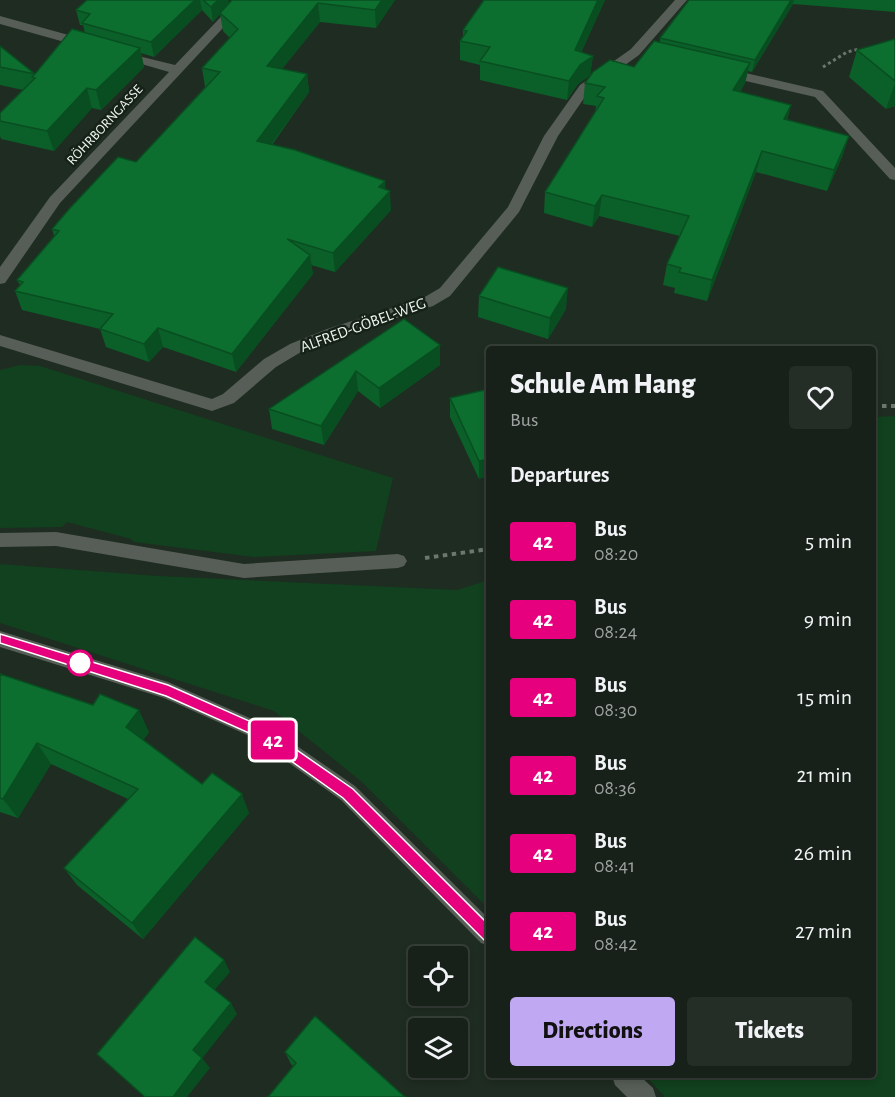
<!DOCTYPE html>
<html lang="en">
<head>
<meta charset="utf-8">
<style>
  :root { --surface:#172119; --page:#242e26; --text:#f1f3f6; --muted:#9ea3a2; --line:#363e38; --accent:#c0a8f3 }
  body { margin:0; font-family:"Alegreya Sans",sans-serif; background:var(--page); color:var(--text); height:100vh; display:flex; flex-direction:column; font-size:22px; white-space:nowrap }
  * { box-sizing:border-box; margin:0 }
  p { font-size:20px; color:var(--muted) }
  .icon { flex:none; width:33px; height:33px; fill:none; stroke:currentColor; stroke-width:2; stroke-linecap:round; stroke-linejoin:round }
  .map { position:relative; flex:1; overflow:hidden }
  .drawer { position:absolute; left:486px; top:346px; width:390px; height:732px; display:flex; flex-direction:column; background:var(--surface); border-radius:6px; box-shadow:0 3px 9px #0003,0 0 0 2px var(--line) }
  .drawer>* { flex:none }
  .badge { padding:0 12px; border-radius:4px; font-size:21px; line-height:39px }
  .buttons { position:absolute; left:408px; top:946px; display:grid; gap:12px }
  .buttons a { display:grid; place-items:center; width:60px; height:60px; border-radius:6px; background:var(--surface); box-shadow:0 3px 9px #0003,0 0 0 2px var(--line); font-size:30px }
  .map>.badge { position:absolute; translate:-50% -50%; box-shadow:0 0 0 3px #fff }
  h2 { padding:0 24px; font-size:22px; line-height:54px }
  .round { display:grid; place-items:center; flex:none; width:63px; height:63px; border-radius:6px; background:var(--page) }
  .head { display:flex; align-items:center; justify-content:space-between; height:102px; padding:0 24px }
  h1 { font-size:28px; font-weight:800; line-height:45px }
  .primary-button { display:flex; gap:12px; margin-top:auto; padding:12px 24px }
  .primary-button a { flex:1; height:69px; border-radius:6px; background:var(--accent); color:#111; font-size:24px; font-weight:800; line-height:69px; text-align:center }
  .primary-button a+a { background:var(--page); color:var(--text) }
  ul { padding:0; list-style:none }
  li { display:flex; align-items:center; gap:18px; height:78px; padding:0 24px }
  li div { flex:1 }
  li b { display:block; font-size:22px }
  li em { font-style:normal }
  li .badge { min-width:66px; font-weight:700; text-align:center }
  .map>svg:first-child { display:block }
</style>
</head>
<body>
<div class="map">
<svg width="895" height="1097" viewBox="0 0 895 1097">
  <rect width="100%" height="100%" fill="#1f2c21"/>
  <!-- green -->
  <path fill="#11411e" d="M20 365 40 366 393 478 376 551 254 557 134 542 131 539 67 522 62 527 0 528V370Z
    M895 416V1097H665L646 1076H873V417Z
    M0 564 158 576 457 590 489 580V909L362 782 274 711 0 623Z"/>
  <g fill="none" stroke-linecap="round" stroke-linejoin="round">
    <!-- path-far1 -->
    <path stroke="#6c776e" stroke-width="3" stroke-dasharray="3 3" stroke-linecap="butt" d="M823 67 847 52 859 49"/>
    <!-- path -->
    <path stroke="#6c776e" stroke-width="4" stroke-dasharray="4.5 4.5" stroke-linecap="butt" d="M873 406H895
      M425 558 489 549"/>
    <!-- service -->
    <path fill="#575d57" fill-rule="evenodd" d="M724 68 823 91 895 168V180L890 179 815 97 720 75 718 72Z
      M56 532 244 564 398 554 404 556 407 561 404 566 398 568 244 578 56 546 0 547V533Z"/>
    <!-- minor -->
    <path fill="#575d57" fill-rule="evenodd" d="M237 0H249L60 203 5 283 0 284V267L50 197 169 72 114 56V50L175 65Z
      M675 0H687L639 55 589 91 558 136 519 212 450 296 433 306 338 337 301 352 276 367 234 403 212 411 0 346V335L212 399 223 394 264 359 290 344 327 329 423 298 440 288 508 207 544 136 580 85 631 49Z
      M0 16 90 41 92 44 86 48 0 24Z
      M0 631 168 682 268 726 355 786 489 919V946L481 943 341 800 254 738 164 698 0 647Z
      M612 1076H640L653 1088 656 1097H627L615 1085Z"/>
  </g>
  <!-- wall -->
  <path fill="#0b5f28" d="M87 0H228L229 3 232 0H395L376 28 320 22 282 69 307 74 309 92 272 145 385 181V189L391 210 335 272 311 265 313 274 236 372 163 347 149 362 106 347 100 329 22 310 15 291 20 285 17 280 54 236 52 229 136 162 205 87 202 68 230 38 223 31 220 14 213 22 202 10 154 57 141 53 144 67 101 110 92 108 54 151 1 139 0 136V113L23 90 0 85V46L35 74 85 33 83 25H80L76 10Z
    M605 0 581 52 593 56 590 75 578 84 567 100 480 80V65L460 60V41L463 37V30Z
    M689 0H895V12L793 4 752 72 748 71 745 83 740 92 791 105 787 120 849 136 842 157 827 191 756 172 707 301 674 293 675 288 663 285 667 264 680 236 599 216 592 227 544 213 545 192 595 112 596 106 583 104 585 83 634 67 660 43V38Z
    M895 39V106L886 109 849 77 857 50Z
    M479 296 566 309 548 339 478 317Z
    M404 319 440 365 380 408 358 391 324 445 272 429 269 409Z
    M489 389 479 479 450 417V398Z
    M0 674 149 732 143 740 202 784 249 813 143 939 77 885 64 868 128 799 51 764 18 818 0 812Z
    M285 1052 405 1097 293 1066 291 1064Z"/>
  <!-- shaded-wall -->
  <path fill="#094e21" d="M195 0H200L202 10 154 57 151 42Z
    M218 0H228L229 5 220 13V14L213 22 211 7Z
    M382 0H395L376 28 375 10Z
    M598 0H605L574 69 575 50Z
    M791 0H794L793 4 752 72 755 60Z
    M318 3 320 22 269 85 267 66Z
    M140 48 144 67 101 110 96 90Z
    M593 56 590 75 578 84 567 100 569 81 580 65Z
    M750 63 745 83 728 111 733 90Z
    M307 74 309 92 260 160 257 141Z
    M895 83V106L886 109Z
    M87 88 92 108 54 151 47 131Z
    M791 105 785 125 784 119Z
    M849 136 842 157 827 191 834 170Z
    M762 151 756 172 707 301 712 280Z
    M385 181 386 196 390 191 391 210 335 272 333 253 379 187Z
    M602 195 599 216 592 227 595 206Z
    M310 255 313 274 236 372 232 354Z
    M568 288 566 309 548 339 550 318Z
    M158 328 163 347 149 362 144 344Z
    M440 345V365L380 408 379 388Z
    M356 371 358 391 324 445 321 426Z
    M489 459V476L479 479V461Z
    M139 710 149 732 137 749 126 727Z
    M37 743 51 764 18 818 3 799Z
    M242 794 249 813 143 939 132 923Z
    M224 960 230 972 212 993 205 982Z
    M231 1003 237 1014 201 1060 193 1050Z
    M202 1058 210 1068 187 1097H173Z"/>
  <!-- building -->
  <path fill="#0d6f2f" stroke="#094e21" stroke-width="1.5" d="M87 0H195L151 42 82 23 90 14 76 10Z
    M203 0H218L211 7Z
    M232 0H382L375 10 318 3 267 66 307 74 257 141 295 150 385 181 379 187 390 191 333 253 287 239 310 255 232 354 158 328 144 344 100 329 113 314 15 291 23 282 17 280 59 231 52 229 70 208 118 157 136 162 220 72 202 68 238 29 220 13Z
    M484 0H598L575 50 593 56 580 65 569 81 480 61 490 47 460 41 467 31 463 30Z
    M689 0H791L755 60 660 38Z
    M72 29 140 48 96 90 87 88 47 131 0 121V113L35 78 32 77 35 74 0 67V46L35 74Z
    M895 39V81L857 50Z
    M654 41 750 63 733 90 791 105 784 119 849 136 834 170 762 151 712 280 679 272 681 268 667 264 689 216 602 195 595 206 545 192 604 98 597 96 605 87 585 83 593 72 610 60 634 67Z
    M498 267 568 288 550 318 479 296Z
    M404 319 440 345 379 388 356 371 321 426 269 409Z
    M489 389V459L479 461 450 398Z
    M0 674 93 705 100 694 139 710 126 727 202 784 212 773 242 794 132 923 64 868 138 789 37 743 3 799 0 798Z
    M195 937 224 960 205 982 231 1003 193 1050 202 1058 173 1097H145L97 1054Z
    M315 1016 405 1097H268L296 1063 285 1052Z"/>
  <!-- line -->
  <path fill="#e6007e" stroke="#fff" stroke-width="1.5" d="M0 634 168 685 265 728 353 789 494 930 496 935 494 940 489 943 484 940 343 798 256 736 166 696 0 643Z"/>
  <!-- markers -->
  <circle fill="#fff" stroke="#e6007e" stroke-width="3" cx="80" cy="663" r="12"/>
  <g text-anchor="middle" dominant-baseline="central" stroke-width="5" stroke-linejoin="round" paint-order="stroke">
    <!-- far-street labels -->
    <g font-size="14" fill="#eef6ef" stroke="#162218">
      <text transform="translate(105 125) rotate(-47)">RÖHRBORNGASSE</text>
    </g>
    <!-- street labels -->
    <g font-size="16" fill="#eef6ef" stroke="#162218">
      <text transform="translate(363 325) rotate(-20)">ALFRED-GÖBEL-WEG</text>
    </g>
  </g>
</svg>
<div class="buttons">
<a><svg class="icon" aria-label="locate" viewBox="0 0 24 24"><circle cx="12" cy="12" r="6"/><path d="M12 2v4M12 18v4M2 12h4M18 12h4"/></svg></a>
<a><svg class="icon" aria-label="layers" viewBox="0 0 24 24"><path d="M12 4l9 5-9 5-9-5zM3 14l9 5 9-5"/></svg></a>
</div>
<b class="badge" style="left:273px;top:740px;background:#e6007e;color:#fff">42</b>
<section class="drawer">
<div class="head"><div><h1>Schule Am Hang</h1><p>Bus</p></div><a class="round"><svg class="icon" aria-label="heart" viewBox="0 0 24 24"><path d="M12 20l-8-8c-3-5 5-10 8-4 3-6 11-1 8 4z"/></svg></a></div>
<h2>Departures</h2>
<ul>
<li><span class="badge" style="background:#e6007e;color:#fff">42</span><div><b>Bus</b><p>08:20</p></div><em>5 min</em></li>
<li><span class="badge" style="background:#e6007e;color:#fff">42</span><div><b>Bus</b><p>08:24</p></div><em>9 min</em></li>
<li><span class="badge" style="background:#e6007e;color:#fff">42</span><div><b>Bus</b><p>08:30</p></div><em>15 min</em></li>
<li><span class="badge" style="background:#e6007e;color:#fff">42</span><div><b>Bus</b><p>08:36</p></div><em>21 min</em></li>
<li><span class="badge" style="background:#e6007e;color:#fff">42</span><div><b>Bus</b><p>08:41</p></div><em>26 min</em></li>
<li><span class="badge" style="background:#e6007e;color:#fff">42</span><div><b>Bus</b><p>08:42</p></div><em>27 min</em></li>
</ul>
<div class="primary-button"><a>Directions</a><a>Tickets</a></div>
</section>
</div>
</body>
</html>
